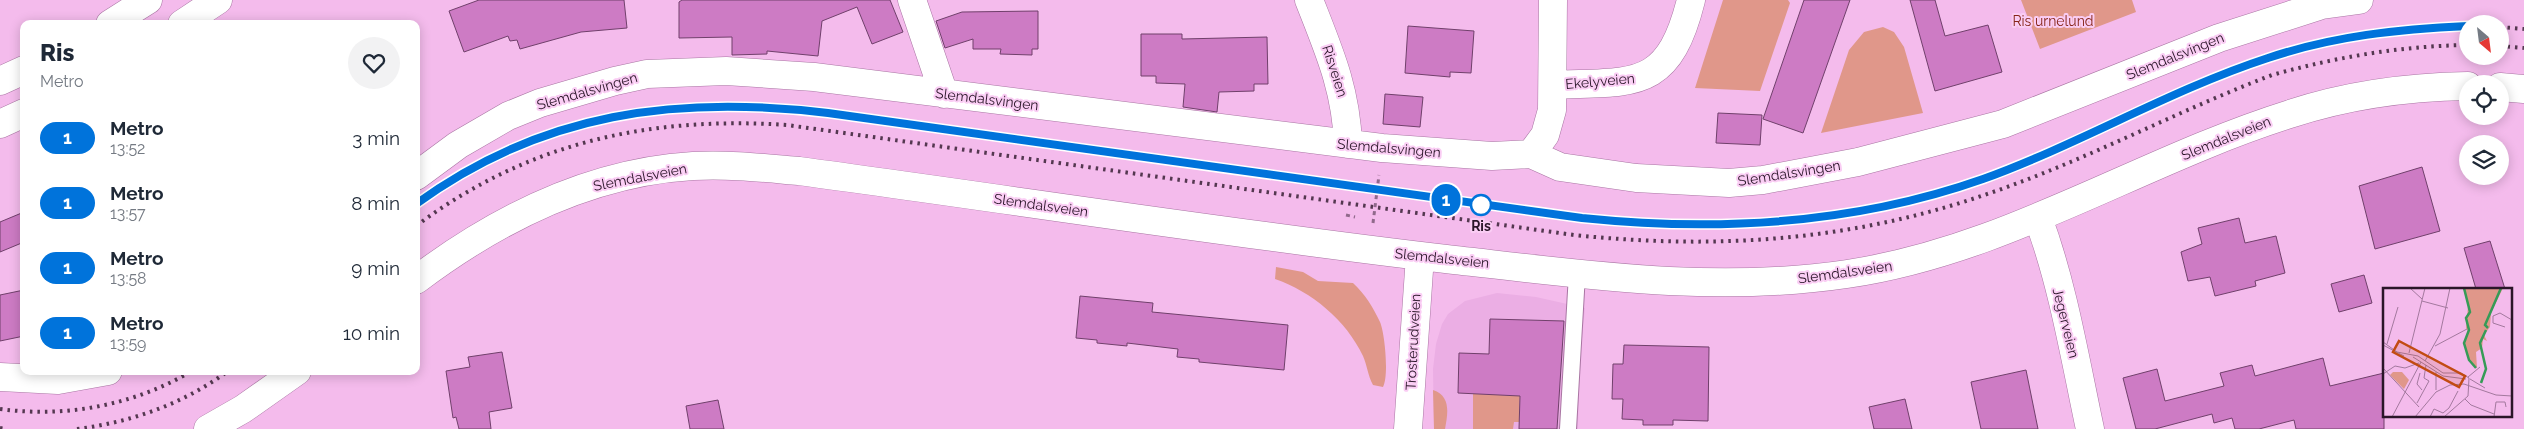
<!DOCTYPE html>
<html lang="en">
<head>
<meta charset="utf-8">
<style>
  :root { --surface:#fff; --page:#f2f2f3; --text:#1f2937; --muted:#747a83 }
  body { margin:0; font-family:Raleway,sans-serif; background:var(--page); color:var(--text); height:100vh; display:flex; flex-direction:column; font-size:19px; white-space:nowrap }
  * { box-sizing:border-box; margin:0 }
  p { font-size:16px; color:var(--muted) }
  .icon { flex:none; width:28px; height:28px; fill:none; stroke:currentColor; stroke-width:2; stroke-linecap:round; stroke-linejoin:round }
  .map { position:relative; flex:1; overflow:hidden }
  .drawer { position:absolute; left:20px; top:20px; width:400px; height:355px; display:flex; flex-direction:column; background:var(--surface); border-radius:10px; box-shadow:0 2px 12px #0003 }
  .drawer>* { flex:none }
  .badge { padding:0 10px; border-radius:16px; font-size:18px; line-height:32px }
  .needle { width:32px; rotate:152deg }
  .controls { position:absolute; left:2459px; top:15px; display:grid; gap:10px }
  .controls a { display:grid; place-items:center; width:50px; height:50px; border-radius:50%; background:var(--surface); box-shadow:0 2px 12px #0003; font-size:25px }
  .map>.badge { position:absolute; translate:-50% -50%; box-shadow:0 0 0 2px #fff }
  .round { display:grid; place-items:center; flex:none; width:52px; height:52px; border-radius:26px; background:var(--page) }
  .summary { display:flex; align-items:center; justify-content:space-between; height:85px; padding:0 20px }
  h1 { font-size:24px; font-weight:800; line-height:38px }
  ul { padding:0; list-style:none }
  li { display:flex; align-items:center; gap:15px; height:65px; padding:0 20px }
  li div { flex:1 }
  li b { display:block; font-size:19px }
  li em { font-style:normal }
  li .badge { min-width:55px; font-weight:700; text-align:center }
  .map>svg:first-child { display:block }
</style>
</head>
<body>
<div class="map">
<svg width="2524" height="429" viewBox="0 0 2524 429">
  <rect width="100%" height="100%" fill="#f4bbec"/>
  <!-- built -->
  <path fill="#ebaee4" d="M1497 293 1536 297 1585 308 1579 368 1578 429H1434L1433 369 1436 344 1442 324 1448 314 1465 301Z"/>
  <!-- green -->
  <path fill="#e0978a" d="M1723 0H1788L1790 3 1760 91 1695 88Z
    M2021 0H2132L2136 12 2040 49Z
    M1883 27 1894 32 1904 47 1923 113 1821 133 1849 50 1864 32Z
    M1276 267 1303 272 1318 281 1353 283C1365 294 1373 307 1380 322 1385 334 1389 376 1383 387L1373 385C1368 376 1367 365 1363 356 1346 320 1312 292 1275 279Z
    M1433 390C1451 396 1448 413 1445 429H1434Z
    M1520 393 1519 422H1514L1513 429H1473V394Z"/>
  <!-- building -->
  <path fill="#cd7bc4" stroke="#70406b" d="M479 0H624L627 28 581 32 520 49 517 40 510 41 508 36 464 52 449 11Z
    M682 0H890L903 32 872 44 857 7 822 21 818 56 767 51V54L732 55V37L679 38V2Z
    M1804 0H1850L1803 133 1763 119Z
    M1910 0H1935L1945 36 1988 25 2002 72 1935 91Z
    M1038 11V49H1032V55L1000 54 1001 49H973V39L945 48 936 21 962 12Z
    M1408 26 1474 31 1471 73 1450 72V77L1405 73Z
    M1141 34H1182V39L1267 37 1268 84H1254V91L1219 92 1217 112 1183 107 1185 84 1156 83V76H1141Z
    M1385 94 1423 97 1420 127 1383 124Z
    M1718 113 1762 115 1760 145 1716 143Z
    M2422 167 2440 231 2375 249 2359 186Z
    M24 212V242L0 252V222Z
    M2239 218 2245 243 2276 236 2285 273 2255 281 2256 286 2215 296 2210 277 2188 281 2181 252 2202 244 2198 228Z
    M2490 241 2505 289H2476L2464 248Z
    M2364 275 2372 303 2339 312 2331 284Z
    M24 290V336L0 341V295Z
    M1080 296 1153 303 1152 312 1288 325 1284 370 1199 362V359L1177 357 1178 349 1127 343V346L1097 343V340L1076 338Z
    M1490 319 1564 321 1557 429H1519L1520 396 1458 393 1459 353 1489 354Z
    M1624 345 1709 347 1708 421 1673 420V425H1643V420L1622 419 1623 399H1612L1613 364H1623Z
    M502 352 512 408 489 412 491 429H459L456 417 453 418 446 371 470 367 468 357Z
    M2323 358 2330 386 2384 373V429H2296L2294 420 2259 429H2235L2232 418 2214 423 2212 414 2155 429H2136L2123 378 2157 369 2165 401 2224 386 2220 373 2252 365 2255 376Z
    M2026 370 2038 429H1981L1971 382Z
    M1905 399 1912 429H1874L1869 407Z
    M718 400 724 429H690L686 406Z"/>
  <g fill="none" stroke-linecap="round" stroke-linejoin="round">
    <defs>
      <path id="lane" d="M1568 429 1577 274"/>
      <path id="street" d="M912 0 944 94
        M1309 0C1329 51 1346 89 1348 144
        M1553 85C1634 81 1668 92 1691 0
        M1531 154 1545 135 1552 110 1553 0
        M416 176 458 145 508 116 540 103 615 81 647 74 726 71 814 77 1382 148 1492 156 1531 154 1560 167 1636 178 1729 183 1763 180 1858 162 2003 124 2219 38 2322 5 2359 0
        M2038 218C2063 285 2075 359 2090 429
        M0 377 58 380 108 371"/>
      <path id="secondary" d="M2500 87 2524 89
        M416 280C497 219 590 172 693 166 729 164 764 168 799 171 1015 200 1230 234 1446 259 1580 274 1713 294 1847 274 2005 251 2140 161 2290 114 2347 95 2407 87 2468 86
        M208 429 243 409 297 371
        M1408 429 1420 256"/>
      <path id="highway" d="M110 24 148 0
        M182 24 218 0
        M0 81 24 70
        M0 124 24 113"/>
    </defs>
    <!-- lane casing -->
    <use href="#lane" stroke="#a975a3" stroke-width="18"/>
    <!-- street casing -->
    <use href="#street" stroke="#a975a3" stroke-width="29"/>
    <!-- secondary casing -->
    <use href="#secondary" stroke="#a975a3" stroke-width="29"/>
    <!-- highway casing -->
    <use href="#highway" stroke="#a975a3" stroke-width="29"/>
    <!-- path -->
    <path stroke="#90698b" stroke-width="3" stroke-dasharray="4 4" stroke-linecap="butt" d="M1346 215 1355 217
      M1373 223 1379 175"/>
    <!-- lane -->
    <use href="#lane" stroke="#fff" stroke-width="16"/>
    <!-- street -->
    <use href="#street" stroke="#fff" stroke-width="28"/>
    <!-- secondary -->
    <use href="#secondary" stroke="#fff" stroke-width="28"/>
    <!-- highway -->
    <use href="#highway" stroke="#fff" stroke-width="28"/>
    <!-- rail -->
    <path stroke="#543750" stroke-width="4" stroke-dasharray="2.5 5" stroke-linecap="butt" d="M2500 27 2524 29
      M2500 46 2524 48
      M416 204C501 141 606 108 711 105 750 104 789 108 828 113L1582 218C1718 232 1853 225 1983 179 2095 139 2197 74 2312 44 2363 31 2415 28 2468 26
      M416 226C528 142 650 116 787 125L1574 235C1718 250 1853 241 1990 193 2087 160 2177 111 2272 75 2337 57 2400 46 2468 45
      M0 409C67 418 134 405 192 371
      M0 428 6 429
      M77 429C132 422 183 404 228 371"/>
  </g>
  <g fill="none" stroke-linecap="round" stroke-linejoin="round">
    <defs>
      <path id="line" d="M416 204C542 112 677 95 828 113L1582 218C1718 232 1853 225 1983 179 2080 144 2170 90 2268 58 2333 36 2399 29 2468 26"/>
    </defs>
    <!-- line casing -->
    <use href="#line" stroke="#fff" stroke-width="11"/>
    <!-- line -->
    <use href="#line" stroke="#0073db" stroke-width="8"/>
  </g>
  <!-- markers -->
  <circle fill="#fff" stroke="#0073db" stroke-width="2.5" cx="1481" cy="205" r="10"/>
  <g text-anchor="middle" dominant-baseline="central" stroke-width="4" stroke-linejoin="round" paint-order="stroke">
    <!-- park labels -->
    <g font-size="14" fill="#862518" stroke="#facdf4">
      <text x="2053" y="21">Ris urnelund</text>
    </g>
    <!-- street labels -->
    <g font-size="14" fill="#2a1528" stroke="#facdf4">
      <text transform="translate(2175 56) rotate(-22)">Slemdalsvingen</text>
      <text transform="translate(1335 71) rotate(72)">Risveien</text>
      <text transform="translate(1600 81) rotate(-5)">Ekelyveien</text>
      <text transform="translate(587 91) rotate(-16)">Slemdalsvingen</text>
      <text transform="translate(987 99) rotate(7)">Slemdalsvingen</text>
      <text transform="translate(2226 138) rotate(-22)">Slemdalsveien</text>
      <text transform="translate(1389 148) rotate(5)">Slemdalsvingen</text>
      <text transform="translate(1789 173) rotate(-9)">Slemdalsvingen</text>
      <text transform="translate(640 177) rotate(-11)">Slemdalsveien</text>
      <text transform="translate(1041 205) rotate(8)">Slemdalsveien</text>
      <text transform="translate(1442 258) rotate(6)">Slemdalsveien</text>
      <text transform="translate(1845 272) rotate(-8)">Slemdalsveien</text>
      <text transform="translate(2066 323) rotate(76)">Jegerveien</text>
      <text transform="translate(1413 342) rotate(-87)">Trosterudveien</text>
    </g>
    <!-- stop labels -->
    <g font-size="14" font-weight="bold" fill="#2a1528" stroke="#facdf4">
      <text x="1481" y="226">Ris</text>
    </g>
  </g>
  <!-- overview -->
  <g transform="translate(2383 288)">
    <rect width="129" height="129" fill="#f4bbec"/>
    <path d="M80 0H120L108 25 107 39 101 47 104 53 100 51 99 60 93 64 94 80 86 72 81 55 85 43 83 40 85 18ZM10 84H19L26 92 21 101 7 87Z" fill="#e0978a"/>
    <path fill="none" stroke="#369b57" stroke-width="2.5" d="M81 0 87 24 83 30 86 42 81 55 86 72 93 80M105 40 102 37 118 0M98 95 103 81 97 55 103 42"/>
    <path fill="none" stroke="#a3799e" stroke-width="1" d="M27 0 39 11M39 13 65 20M122 39 110 35V28L117 25 129 32M0 54 14 64 35 68 60 85H78L86 90 85 108 61 129M4 56 15 19M0 57 21 68M52 58 84 41M26 65 42 0M30 69 60 88 83 91M42 73 57 46 67 0M0 80 36 119M53 84V102M37 85 34 96 39 102M0 86 12 78 22 80 36 75M85 89 97 79M87 91 102 100M82 111 88 117 111 126M34 115 46 93 41 90 43 77M9 129 38 74M32 129 53 104 67 97 81 96 113 107 129 108M47 129 51 121 60 125 66 120 75 103M111 129 113 114H122L123 119"/>
    <path fill="#c24b12" fill-opacity="0.15" stroke="#c24b12" stroke-width="2.5" d="M16 53 82 88 76 99 10 64Z"/>
    <rect width="129" height="129" fill="none" stroke="#2a1528" stroke-width="2.5"/>
  </g>
</svg>
<div class="controls">
<a><svg class="needle" viewBox="-14 -14 28 28"><path d="M0-13l5 13h-10z" fill="#e53935"/><path d="M0 13l5-13h-10z" fill="#747a83"/></svg></a>
<a><svg class="icon" aria-label="locate" viewBox="0 0 24 24"><circle cx="12" cy="12" r="6"/><path d="M12 2v4M12 18v4M2 12h4M18 12h4"/></svg></a>
<a><svg class="icon" aria-label="layers" viewBox="0 0 24 24"><path d="M12 4l9 5-9 5-9-5zM3 14l9 5 9-5"/></svg></a>
</div>
<b class="badge" style="left:1446px;top:200px;background:#0073db;color:#fff">1</b>
<section class="drawer">
<div class="summary"><div><h1>Ris</h1><p>Metro</p></div><a class="round"><svg class="icon" aria-label="heart" viewBox="0 0 24 24"><path d="M12 20l-8-8c-3-5 5-10 8-4 3-6 11-1 8 4z"/></svg></a></div>
<ul>
<li><span class="badge" style="background:#0073db;color:#fff">1</span><div><b>Metro</b><p>13:52</p></div><em>3 min</em></li>
<li><span class="badge" style="background:#0073db;color:#fff">1</span><div><b>Metro</b><p>13:57</p></div><em>8 min</em></li>
<li><span class="badge" style="background:#0073db;color:#fff">1</span><div><b>Metro</b><p>13:58</p></div><em>9 min</em></li>
<li><span class="badge" style="background:#0073db;color:#fff">1</span><div><b>Metro</b><p>13:59</p></div><em>10 min</em></li>
</ul>
</section>
</div>
</body>
</html>
